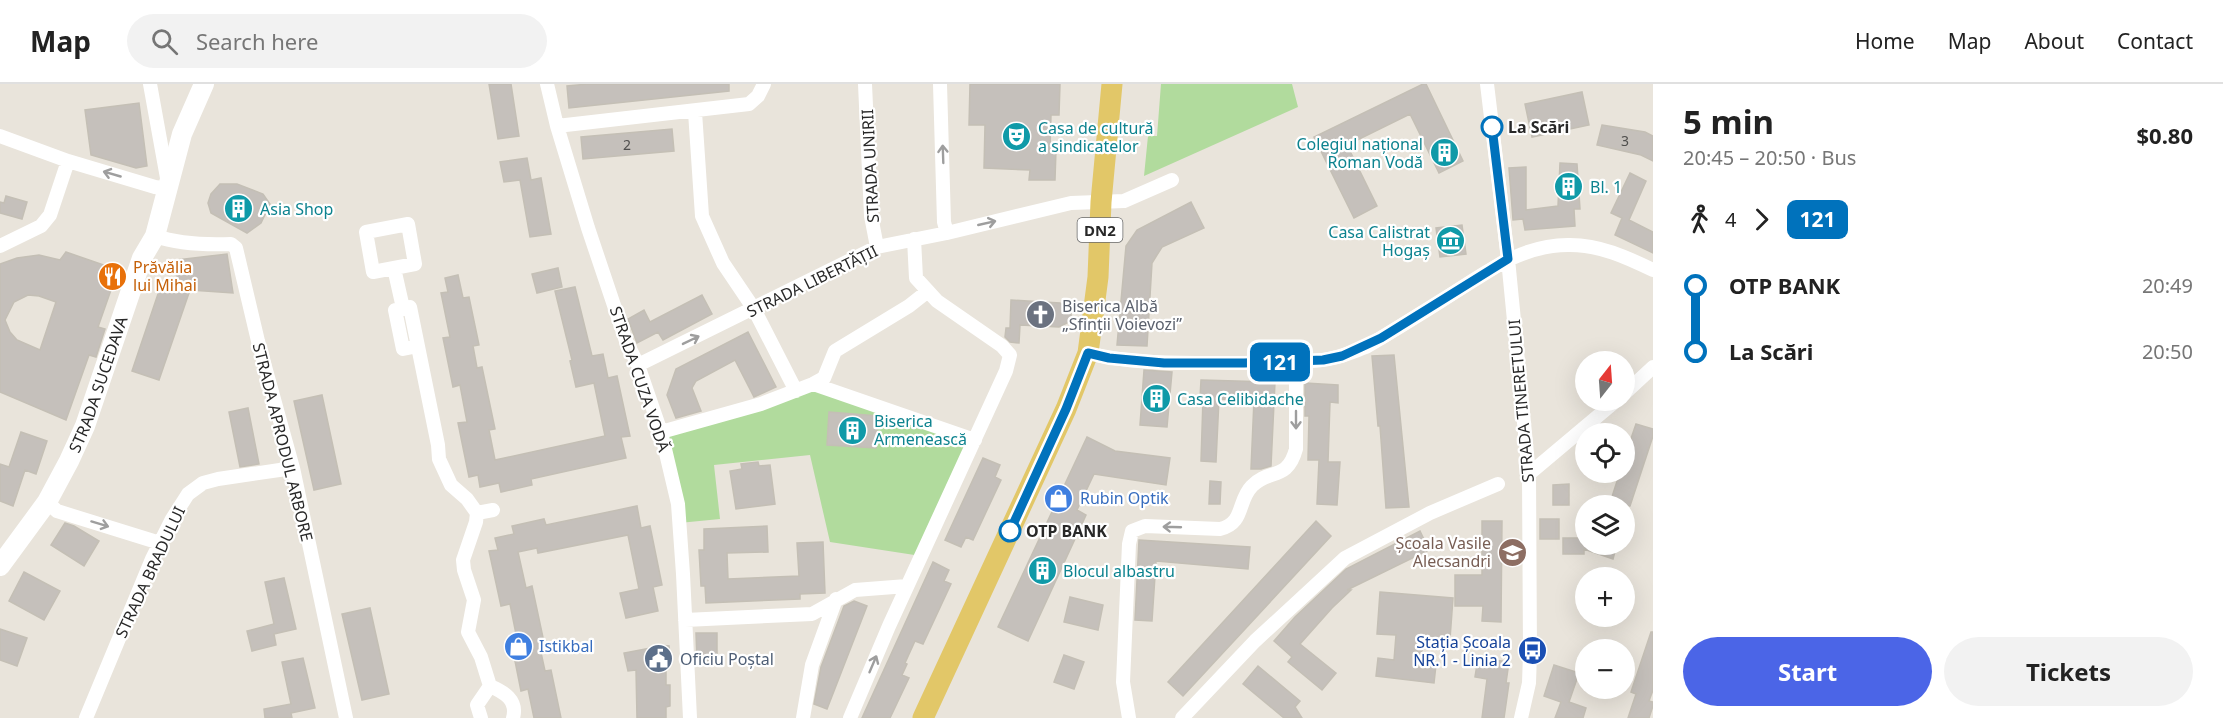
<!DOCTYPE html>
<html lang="en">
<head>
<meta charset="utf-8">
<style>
  :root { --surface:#fff; --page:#f2f2f2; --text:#222; --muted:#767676; --line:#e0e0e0; --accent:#4b65e7 }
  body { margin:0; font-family:"Noto Sans",sans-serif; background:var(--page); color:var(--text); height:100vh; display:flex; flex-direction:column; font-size:22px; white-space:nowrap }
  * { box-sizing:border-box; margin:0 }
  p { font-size:20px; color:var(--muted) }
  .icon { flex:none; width:33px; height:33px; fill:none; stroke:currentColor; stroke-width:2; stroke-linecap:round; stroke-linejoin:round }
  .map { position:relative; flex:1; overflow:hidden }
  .drawer { display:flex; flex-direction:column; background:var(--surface); width:570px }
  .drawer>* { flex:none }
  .badge { padding:0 12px; border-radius:9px; font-size:21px; line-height:39px }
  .needle { width:39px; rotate:17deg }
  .fabs { position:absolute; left:1575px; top:267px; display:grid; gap:12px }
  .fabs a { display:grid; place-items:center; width:60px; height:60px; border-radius:50%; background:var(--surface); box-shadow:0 6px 24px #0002; font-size:30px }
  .map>.badge { position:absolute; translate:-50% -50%; box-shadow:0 0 0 3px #fff }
  .legs { display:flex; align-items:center; gap:9px; height:66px; padding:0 30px; font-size:20px }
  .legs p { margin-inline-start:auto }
  .summary { display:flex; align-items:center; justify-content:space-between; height:102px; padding:0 30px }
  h1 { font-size:33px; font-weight:700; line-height:45px }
  .action { display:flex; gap:12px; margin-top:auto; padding:12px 30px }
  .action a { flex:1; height:69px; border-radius:36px; background:var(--accent); color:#fff; font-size:24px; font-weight:700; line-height:69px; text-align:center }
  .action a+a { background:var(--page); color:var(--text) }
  ul { padding:0 30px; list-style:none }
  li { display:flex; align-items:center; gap:21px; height:66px; font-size:22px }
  li i { display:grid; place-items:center; width:9px; height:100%; margin:0 8px; background:currentColor }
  li i::after { content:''; width:15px; height:15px; margin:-8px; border:4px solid; border-radius:50%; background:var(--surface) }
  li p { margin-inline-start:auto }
  li:first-child i { background:linear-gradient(#0000 50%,currentColor 0) }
  li:last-child i { background:linear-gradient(currentColor 50%,#0000 0) }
  header { display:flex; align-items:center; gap:36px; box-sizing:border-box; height:84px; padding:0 30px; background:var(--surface); border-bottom:2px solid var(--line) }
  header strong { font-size:28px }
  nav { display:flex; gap:33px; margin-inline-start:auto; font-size:21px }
  .search { width:420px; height:54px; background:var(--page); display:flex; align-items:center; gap:15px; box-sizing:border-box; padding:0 21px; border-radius:33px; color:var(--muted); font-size:22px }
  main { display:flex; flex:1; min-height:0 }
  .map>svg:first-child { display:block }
</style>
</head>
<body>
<header>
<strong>Map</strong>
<div class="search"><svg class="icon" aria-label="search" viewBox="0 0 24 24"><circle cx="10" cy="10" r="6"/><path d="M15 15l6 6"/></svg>Search here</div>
<nav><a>Home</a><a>Map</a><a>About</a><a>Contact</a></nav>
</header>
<main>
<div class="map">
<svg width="1653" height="634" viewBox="0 0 1653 634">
  <rect width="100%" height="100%" fill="#e9e4db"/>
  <!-- green -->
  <path fill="#b1db9d" d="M1161 0H1292L1298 23 1144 92 1148 52H1157Z
    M813 300 975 356 921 472 830 458 810 371 714 381 720 435 679 439 661 349Z"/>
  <!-- building -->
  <path fill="#c5c0bb" stroke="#c4bfb5" stroke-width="1.5" fill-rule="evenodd" d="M489 0H511L519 52 498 55Z
    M588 0H729V7L569 24 567 2Z
    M970 0H1060L1059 31H1051L1050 66H1056L1055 96H1029L1030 86 984 84 985 41H969Z
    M1423 0H1426L1463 77 1439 89 1410 30 1347 61 1377 122 1354 134 1314 53Z
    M1582 8 1589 41 1532 53 1525 20Z
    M139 19 147 82 136 84 91 71 85 26Z
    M1602 41 1645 48 1653 52V77L1641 71 1597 61Z
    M672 45 674 67 583 75 581 53Z
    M527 74 531 96 541 94 551 150 530 153 520 96 504 98 500 78Z
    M1560 79 1577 80 1580 125H1574L1575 142 1525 146 1523 135 1513 136 1509 84 1526 83V126L1558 122Z
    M1630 89 1646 97 1629 136 1653 148V169L1615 151 1622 134 1611 129Z
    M220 100H237L263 110 270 120 261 139 247 149 211 129 208 119 211 110Z
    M6 112 27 118 22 135 0 129V118L4 119Z
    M1191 118 1204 144 1162 163 1152 179 1147 262 1117 261 1126 162 1137 146Z
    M1462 141 1466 170 1440 173 1436 144Z
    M66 168 118 186 98 243 105 245 96 273 89 271 66 336 0 308V180L17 174 39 171 60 176ZM28 211 39 212 56 218 40 266 17 256 10 248 5 236 14 218Z
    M227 170 233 209 190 206 159 296 132 287 160 204 176 209 177 176Z
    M558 184 562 203 537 209 532 190Z
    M458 191 463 214 469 213 479 261 473 262 477 284 482 283 495 345 489 346 495 376 605 352 594 299 576 303 570 277 572 276 555 207 575 203 592 272 603 270 608 294 617 292 630 352 621 353 626 374 531 395 532 401 501 408 499 399 480 403 478 391 469 393 458 339 467 338 460 301 453 303 443 254 450 253 441 209 448 208 445 194Z
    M702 211 712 230 663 256 658 248 637 259 628 235 644 226 650 238Z
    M1011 216 1060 219 1071 227V234L1067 239 1059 243 1020 241 1019 259 1010 258 1005 253 1006 244H1010Z
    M748 248 776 303 754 313 735 276 696 297 692 304 701 327 676 334 667 311 676 285Z
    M1394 271 1409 423 1386 424 1380 342H1378L1372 272Z
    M1144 286 1172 288 1167 343 1140 341Z
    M1201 296 1275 298 1271 382 1261 385H1251L1254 316 1219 315 1216 378 1201 377 1203 315 1200 314Z
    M1305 299 1338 301V319L1330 318 1328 378H1340L1337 421 1317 420 1319 376H1308L1309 332H1305Z
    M322 311 341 400 314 406 294 317Z
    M248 324 259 380 240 383 229 328Z
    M829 328 878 332 876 364 827 361Z
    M1636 340 1653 345V352L1630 422H1609L1620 388H1624V375Z
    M21 348 47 357 36 390 25 386 13 422 0 417V380L9 383Z
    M1087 353 1115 367 1170 374 1166 401 1094 390 1077 426 1086 431 1028 557 998 543Z
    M983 374 1000 381 995 393 1001 396 973 456 966 453 961 463 945 456Z
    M758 378 759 382 770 381 775 420 736 425 730 387 742 385 741 380Z
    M1210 397 1221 398 1220 420H1209Z
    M1569 400V421H1553V401Z
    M637 422 641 444 650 442 662 501 653 503 658 527 626 534 620 509 639 505 628 451 538 469 537 464 518 468 526 504 532 502 545 563 540 564 545 587 551 586 561 634H534L528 605 521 607 511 557 517 555 510 520 501 522 489 467 498 466 495 454 514 450 512 442 544 435 546 441Z
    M1540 435H1559V455H1540Z
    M1316 437 1331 452 1183 612 1168 598Z
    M1482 437H1502L1501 538 1482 537 1483 522H1455V491H1482Z
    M65 439 74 442 99 457 84 482 51 461Z
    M767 442 768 468 727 469 728 495 799 492 797 459 823 458 825 509 800 510V515L706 519 705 502H701L699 466H704V445Z
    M1420 447 1429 466 1347 506H1351L1332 524 1300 560 1336 589 1322 606 1288 578 1292 573 1274 557 1295 533 1346 485Z
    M1563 454H1584V460H1617L1613 475 1584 465V470H1563Z
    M1139 456 1250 463 1248 485 1156 477 1152 537 1135 536Z
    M933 478 949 486 944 497 951 500 923 560 915 557 905 579 907 580 902 591 909 594 890 634H862Z
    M24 488 60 507 44 536 9 517Z
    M284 494 296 545 274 550 276 561 252 567 247 547 274 540 265 498Z
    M1380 508 1453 514 1450 555 1424 553 1420 579 1436 581 1434 599 1376 592 1378 574 1394 576 1396 551 1377 550Z
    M1070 513 1103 521 1098 546 1064 538Z
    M854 517 867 522 827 625 814 620 821 583 844 522Z
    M370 524 389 610 362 616 342 530Z
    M0 545 27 554 17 582 0 576Z
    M1651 548H1653V606L1649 617 1653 618V622L1649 634H1628L1636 610 1631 608Z
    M696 549H717V577H697Z
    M657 561 669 562 670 576H666V601H670V622L666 623V634H637L636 586 628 587 624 569 656 563Z
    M1064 571 1084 578 1074 605 1054 598Z
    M303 574 315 624 291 629 292 634H265L264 625 291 620 282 578Z
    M1478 574 1509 578 1506 599H1509L1504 634H1482L1487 595 1475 593Z
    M1554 581 1579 589 1569 618 1586 624 1583 634H1555L1561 618 1544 612Z
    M1258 582 1300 617 1295 623 1302 634H1284L1243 600Z"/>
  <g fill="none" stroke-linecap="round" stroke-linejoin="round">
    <!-- street -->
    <path stroke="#fff" stroke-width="14" d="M547 0 557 42 588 144 626 257 638 281 661 348 678 420 683 490 690 634
      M865 0 871 132 877 163
      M940 0 944 138 947 149
      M1487 0 1508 175 1529 390 1530 570 1529 599 1521 634
      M695 28 702 132 723 179 754 225 796 307
      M557 42 749 20 758 12 764 0
      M0 52 68 77 155 103 169 105 150 0
      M408 140 415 180 373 188 366 148Z
      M155 152C179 160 206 161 231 160L236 164 258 257 293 384 346 634
      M0 162 41 142 50 131 68 77
      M394 184 403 224
      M418 262 403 265 395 226 410 223 438 361 439 375 451 401 467 415 477 429 476 438 463 476 464 486 474 516 468 548 481 573 490 602C504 608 518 616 513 634
      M1088 269C1131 280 1176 279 1220 279 1254 279 1289 280 1322 276 1337 275 1352 268 1366 263 1391 248 1416 233 1441 217 1481 192 1520 160 1570 161 1600 161 1626 173 1653 186
      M638 281 877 163 947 149 1071 119 1124 117 1172 96
      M813 300 975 356
      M1624 310 1653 283
      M661 348 761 320 813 300 824 294 835 267 909 222 928 207
      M1529 390 1617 316
      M47 418 57 427 160 459
      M477 429 493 426
      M685 536 812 530 855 506 907 502
      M86 634 152 475 172 435 188 410 203 399 218 395 293 384
      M481 634 477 621 490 602
      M803 634 812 581 836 515
      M850 634 889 542 1006 287 1010 271 1002 262 937 217 916 194 914 155
      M1129 634 1123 598 1129 460 1132 447 1145 442 1220 445C1245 439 1237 417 1252 402 1269 384 1287 398 1296 365V277
      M1182 634 1255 557 1345 474 1430 429 1498 400"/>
    <!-- secondary -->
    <path stroke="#fff" stroke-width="20" id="s1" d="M0 482 47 418 69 377 85 342 142 174 155 152 182 50 204 0"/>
    <!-- primary -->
    <path stroke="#e2c768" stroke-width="21" d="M923 634 1066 325 1088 269 1098 193 1101 118 1112 0"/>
  </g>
  <!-- one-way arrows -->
  <defs><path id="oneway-shaft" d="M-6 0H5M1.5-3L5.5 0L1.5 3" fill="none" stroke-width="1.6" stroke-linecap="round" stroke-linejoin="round" transform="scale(1.5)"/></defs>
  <g stroke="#9e9e9e">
    <use href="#oneway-shaft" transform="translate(943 70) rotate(-92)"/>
    <use href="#oneway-shaft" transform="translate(112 90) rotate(-164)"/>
    <use href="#oneway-shaft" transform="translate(987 139) rotate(-13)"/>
    <use href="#oneway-shaft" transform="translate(691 256) rotate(-26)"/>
    <use href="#oneway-shaft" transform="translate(1296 336) rotate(90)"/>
    <use href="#oneway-shaft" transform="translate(100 440) rotate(17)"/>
    <use href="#oneway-shaft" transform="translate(1172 443) rotate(-178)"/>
    <use href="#oneway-shaft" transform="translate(873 580) rotate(-67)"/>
  </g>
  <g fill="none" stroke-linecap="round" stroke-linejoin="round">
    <defs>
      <path id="line-1" d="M1010 447 1066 325 1088 269 1109 274 1164 279H1244L1323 276 1342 272 1381 254 1508 175 1492 43"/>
    </defs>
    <!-- line-1 casing -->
    <use href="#line-1" stroke="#fff" stroke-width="14"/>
    <!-- line-1 -->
    <use href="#line-1" stroke="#0072bc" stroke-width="9"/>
  </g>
  <!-- icons -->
  <defs>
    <symbol id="theatre-disc" viewBox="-11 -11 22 22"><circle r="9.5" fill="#0f9aa8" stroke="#fff"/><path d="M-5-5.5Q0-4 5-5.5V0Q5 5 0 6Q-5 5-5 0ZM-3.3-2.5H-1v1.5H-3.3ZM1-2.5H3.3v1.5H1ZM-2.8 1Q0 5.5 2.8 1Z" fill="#fff"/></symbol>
    <symbol id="building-disc" viewBox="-11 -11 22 22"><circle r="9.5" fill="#0f9aa8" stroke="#fff"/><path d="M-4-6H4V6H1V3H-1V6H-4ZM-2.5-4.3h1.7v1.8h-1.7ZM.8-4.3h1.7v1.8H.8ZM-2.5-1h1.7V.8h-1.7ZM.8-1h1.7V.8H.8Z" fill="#fff"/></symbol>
    <symbol id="museum-disc" viewBox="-11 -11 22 22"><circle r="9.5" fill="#0f9aa8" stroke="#fff"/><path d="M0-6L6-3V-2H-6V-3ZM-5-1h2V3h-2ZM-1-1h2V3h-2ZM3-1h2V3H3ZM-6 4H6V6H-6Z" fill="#fff"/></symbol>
    <symbol id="restaurant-disc" viewBox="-11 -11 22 22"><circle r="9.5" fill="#e8710a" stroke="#fff"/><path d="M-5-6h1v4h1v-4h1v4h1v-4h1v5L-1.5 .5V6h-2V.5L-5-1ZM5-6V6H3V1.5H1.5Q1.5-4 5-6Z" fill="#fff"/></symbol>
    <symbol id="church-disc" viewBox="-11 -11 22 22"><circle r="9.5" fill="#6b7280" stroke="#fff"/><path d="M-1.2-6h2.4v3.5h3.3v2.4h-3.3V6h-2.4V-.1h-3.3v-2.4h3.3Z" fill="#fff"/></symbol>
    <symbol id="shop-disc" viewBox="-11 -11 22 22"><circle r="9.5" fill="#3f7fe0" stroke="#fff"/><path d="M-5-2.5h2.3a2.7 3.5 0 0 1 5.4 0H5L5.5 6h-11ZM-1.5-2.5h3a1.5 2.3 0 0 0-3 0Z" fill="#fff"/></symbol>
    <symbol id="school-disc" viewBox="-11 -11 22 22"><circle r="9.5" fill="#8d6e63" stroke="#fff"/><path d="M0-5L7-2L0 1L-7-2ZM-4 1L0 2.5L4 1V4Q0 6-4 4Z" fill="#fff"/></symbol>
    <symbol id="bus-disc" viewBox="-11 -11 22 22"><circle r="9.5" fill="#1a4fb4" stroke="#fff"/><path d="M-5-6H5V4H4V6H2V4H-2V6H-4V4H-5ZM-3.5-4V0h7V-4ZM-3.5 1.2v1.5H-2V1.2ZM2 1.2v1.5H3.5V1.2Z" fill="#fff"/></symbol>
    <symbol id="civic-disc" viewBox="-11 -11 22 22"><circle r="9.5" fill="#5c6f8a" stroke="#fff"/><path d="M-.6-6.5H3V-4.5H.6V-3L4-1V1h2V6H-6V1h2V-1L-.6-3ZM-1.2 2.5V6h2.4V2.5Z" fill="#fff"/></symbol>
  </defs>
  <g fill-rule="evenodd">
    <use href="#theatre-disc" x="1000" y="36" width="33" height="33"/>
    <use href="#building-disc" x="1428" y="52" width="33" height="33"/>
    <use href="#building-disc" x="1552" y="86" width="33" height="33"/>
    <use href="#building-disc" x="222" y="108" width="33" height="33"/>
    <use href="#museum-disc" x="1434" y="140" width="33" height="33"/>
    <use href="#restaurant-disc" x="96" y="176" width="33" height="33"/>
    <use href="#church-disc" x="1024" y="214" width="33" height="33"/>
    <use href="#building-disc" x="1140" y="298" width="33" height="33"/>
    <use href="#building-disc" x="836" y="330" width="33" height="33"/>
    <use href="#shop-disc" x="1042" y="398" width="33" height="33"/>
    <use href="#school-disc" x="1496" y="452" width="33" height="33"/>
    <use href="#building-disc" x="1026" y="470" width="33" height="33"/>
    <use href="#shop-disc" x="502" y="546" width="33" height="33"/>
    <use href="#bus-disc" x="1516" y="550" width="33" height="33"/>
    <use href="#civic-disc" x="642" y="558" width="33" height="33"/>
  </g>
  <!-- markers -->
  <g fill="#fff" stroke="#0072bc" stroke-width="3">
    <circle cx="1492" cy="43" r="10"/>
    <circle cx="1010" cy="447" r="10"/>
  </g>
  <g text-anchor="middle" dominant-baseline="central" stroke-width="4.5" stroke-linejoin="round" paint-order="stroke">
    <!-- number labels -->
    <g font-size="14" fill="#4f4e4d">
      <text x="1625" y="56">3</text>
      <text x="627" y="60">2</text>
    </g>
    <!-- shield labels -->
    <rect fill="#fff" stroke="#686868" stroke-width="1.5" x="1077.5" y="134" width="45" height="24" rx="4.5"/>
    <g font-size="15" font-weight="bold" fill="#282828">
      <text x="1100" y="146">DN2</text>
    </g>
    <!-- stop labels -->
    <g font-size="16" font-weight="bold" fill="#282828" stroke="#fff" text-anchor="start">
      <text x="1508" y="43">La Scări</text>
      <text x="1026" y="447">OTP BANK</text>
    </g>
    <!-- culture labels -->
    <g font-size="16" fill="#0d838f" stroke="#fff" text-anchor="start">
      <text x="1038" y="44">Casa de cultură<tspan x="1038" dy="18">a sindicatelor</tspan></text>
      <text x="1423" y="60" text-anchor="end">Colegiul național<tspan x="1423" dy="18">Roman Vodă</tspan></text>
      <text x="1590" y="103">Bl. 1</text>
      <text x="260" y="125">Asia Shop</text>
      <text x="1430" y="148" text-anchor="end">Casa Calistrat<tspan x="1430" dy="18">Hogaș</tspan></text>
      <text x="1177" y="315">Casa Celibidache</text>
      <text x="874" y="337">Biserica<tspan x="874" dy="18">Armenească</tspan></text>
      <text x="1063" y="487">Blocul albastru</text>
    </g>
    <!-- street labels -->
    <g font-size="16" fill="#282828" stroke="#fff">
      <text transform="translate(870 82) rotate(-93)">STRADA UNIRII</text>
      <text transform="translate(812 197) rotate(-26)">STRADA LIBERTĂȚII</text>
      <text transform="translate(640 295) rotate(71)">STRADA CUZA VODĂ</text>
      <text stroke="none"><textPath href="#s1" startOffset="208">STRADA SUCEDAVA</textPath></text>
      <text transform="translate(1521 317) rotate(-95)">STRADA TINERETULUI</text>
      <text transform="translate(283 358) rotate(76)">STRADA APRODUL ARBORE</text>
      <text transform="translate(150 488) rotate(-65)">STRADA BRADULUI</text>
    </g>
    <!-- food labels -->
    <g font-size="16" fill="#c56008" stroke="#fff" text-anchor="start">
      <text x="133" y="183">Prăvălia<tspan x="133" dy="18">lui Mihai</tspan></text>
    </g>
    <!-- worship labels -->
    <g font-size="16" fill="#5b616d" stroke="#fff" text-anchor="start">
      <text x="1062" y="222">Biserica Albă<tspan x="1062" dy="18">„Sfinții Voievozi”</tspan></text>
    </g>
    <!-- shop labels -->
    <g font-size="16" fill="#366cbe" stroke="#fff" text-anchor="start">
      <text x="1080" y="414">Rubin Optik</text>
      <text x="539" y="562">Istikbal</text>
    </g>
    <!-- education labels -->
    <g font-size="16" fill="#785e54" stroke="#fff" text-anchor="end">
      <text x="1491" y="459">Școala Vasile<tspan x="1491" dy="18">Alecsandri</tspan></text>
    </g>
    <!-- transit labels -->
    <g font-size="16" fill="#164399" stroke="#fff" text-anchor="end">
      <text x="1511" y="558">Stația Școala<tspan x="1511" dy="18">NR.1 - Linia 2</tspan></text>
    </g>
    <!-- service labels -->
    <g font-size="16" fill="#4e5e75" stroke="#fff" text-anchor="start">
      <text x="680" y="575">Oficiu Poștal</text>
    </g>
  </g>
</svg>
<div class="fabs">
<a><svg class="needle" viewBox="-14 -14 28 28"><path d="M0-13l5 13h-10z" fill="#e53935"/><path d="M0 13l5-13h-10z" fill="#767676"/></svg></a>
<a><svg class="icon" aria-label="locate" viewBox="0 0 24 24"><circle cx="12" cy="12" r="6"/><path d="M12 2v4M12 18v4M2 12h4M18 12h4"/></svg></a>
<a><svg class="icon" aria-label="layers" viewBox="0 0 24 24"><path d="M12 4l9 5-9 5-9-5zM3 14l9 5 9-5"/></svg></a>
<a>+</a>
<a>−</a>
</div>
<b class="badge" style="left:1280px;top:278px;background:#0072bc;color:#fff">121</b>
</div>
<section class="drawer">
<div class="summary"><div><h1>5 min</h1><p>20:45 – 20:50 · Bus</p></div><b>$0.80</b></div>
<div class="legs"><svg class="icon" aria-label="walk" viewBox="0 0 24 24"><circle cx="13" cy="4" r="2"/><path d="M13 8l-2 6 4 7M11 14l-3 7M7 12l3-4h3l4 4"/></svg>4<svg class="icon" aria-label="forward" viewBox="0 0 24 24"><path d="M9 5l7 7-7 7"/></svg><b class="badge" style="background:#0072bc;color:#fff">121</b></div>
<ul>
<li><i style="color:#0072bc"></i><b>OTP BANK</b><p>20:49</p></li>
<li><i style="color:#0072bc"></i><b>La Scări</b><p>20:50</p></li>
</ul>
<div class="action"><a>Start</a><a>Tickets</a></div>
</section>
</main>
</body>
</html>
